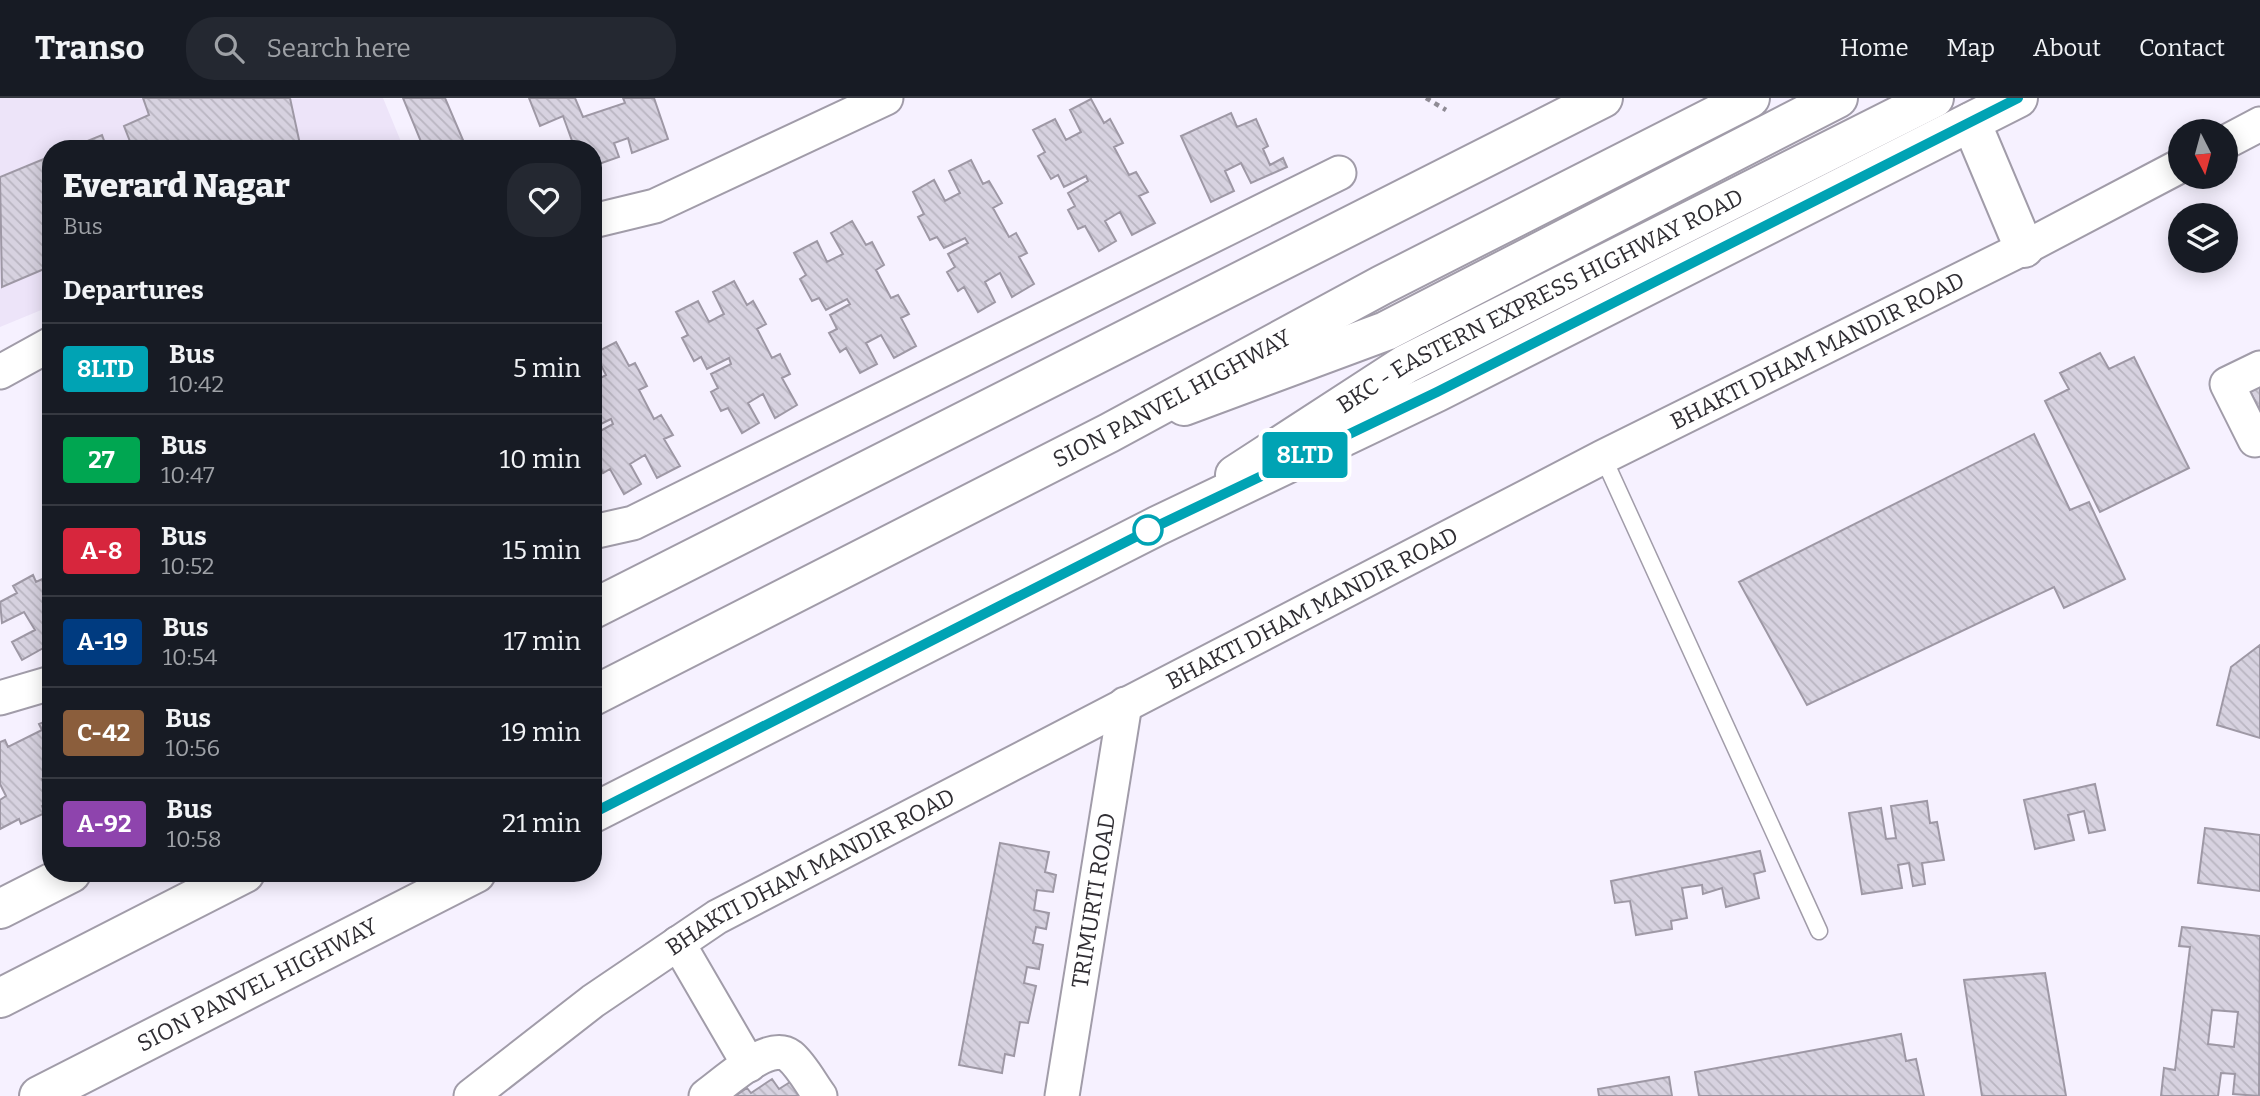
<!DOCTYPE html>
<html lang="en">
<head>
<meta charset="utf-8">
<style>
  :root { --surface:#171b24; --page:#242831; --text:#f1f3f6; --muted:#9ea1a6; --line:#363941 }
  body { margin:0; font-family:Bitter,serif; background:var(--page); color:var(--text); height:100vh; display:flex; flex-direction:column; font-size:26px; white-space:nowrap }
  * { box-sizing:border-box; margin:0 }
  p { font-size:23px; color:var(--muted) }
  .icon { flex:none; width:38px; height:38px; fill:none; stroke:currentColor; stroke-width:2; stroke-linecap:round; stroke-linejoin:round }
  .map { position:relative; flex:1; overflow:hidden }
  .sheet { position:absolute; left:42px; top:42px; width:560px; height:742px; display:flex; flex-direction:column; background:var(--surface); border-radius:28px; box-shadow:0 4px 18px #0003 }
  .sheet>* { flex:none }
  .badge { padding:0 14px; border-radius:5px; font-size:24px; line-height:46px }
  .needle { width:46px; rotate:174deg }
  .buttons { position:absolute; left:2168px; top:21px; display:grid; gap:14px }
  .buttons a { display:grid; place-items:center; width:70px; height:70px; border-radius:50%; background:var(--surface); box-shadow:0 4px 18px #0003; font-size:35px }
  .map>.badge { position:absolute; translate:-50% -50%; box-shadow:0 0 0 4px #fff }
  h2 { padding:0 21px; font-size:26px; line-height:63px }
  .round { display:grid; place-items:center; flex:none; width:74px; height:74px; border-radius:28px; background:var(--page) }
  .summary { display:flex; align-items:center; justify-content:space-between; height:119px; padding:0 21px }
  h1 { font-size:33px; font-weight:800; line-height:52px }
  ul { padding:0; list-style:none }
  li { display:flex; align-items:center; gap:21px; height:91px; padding:0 21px; border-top:2px solid var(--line) }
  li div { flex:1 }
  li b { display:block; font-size:26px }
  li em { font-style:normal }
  li .badge { min-width:77px; font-weight:700; text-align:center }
  header { display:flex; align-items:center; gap:42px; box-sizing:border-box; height:98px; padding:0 35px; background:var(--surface); border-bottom:2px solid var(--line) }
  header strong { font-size:33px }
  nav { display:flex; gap:38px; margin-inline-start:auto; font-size:24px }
  .search { width:490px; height:63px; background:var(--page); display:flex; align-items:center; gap:18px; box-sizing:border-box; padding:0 24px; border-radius:28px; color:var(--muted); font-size:26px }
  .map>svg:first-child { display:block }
</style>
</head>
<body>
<header>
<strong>Transo</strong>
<div class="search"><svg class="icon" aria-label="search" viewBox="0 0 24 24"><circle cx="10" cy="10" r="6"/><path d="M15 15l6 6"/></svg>Search here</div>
<nav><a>Home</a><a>Map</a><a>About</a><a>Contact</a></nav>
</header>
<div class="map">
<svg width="2260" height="998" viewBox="0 0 2260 998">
  <defs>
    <pattern id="building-back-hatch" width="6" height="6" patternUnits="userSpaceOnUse" patternTransform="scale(1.75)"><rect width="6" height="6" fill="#d7d2e0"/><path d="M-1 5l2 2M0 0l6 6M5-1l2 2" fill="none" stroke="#b9b5c1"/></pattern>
  </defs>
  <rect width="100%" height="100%" fill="#f6f1ff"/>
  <!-- built -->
  <path fill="#ede4f9" d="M0 0H383L404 51H51V208L0 229Z"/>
  <!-- building -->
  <path fill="url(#building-back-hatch)" stroke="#9e98a5" stroke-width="2" fill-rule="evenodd" d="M143 0H290L301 51H133L124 28 149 17Z
    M403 0H445L466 49 424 51Z
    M529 0H575L583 19 625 5 623 0H654L668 41 632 55 628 40 614 45 619 59 593 68V51H575L563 18 540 28Z
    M1091 1 1104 25 1110 21 1123 45 1114 49 1129 77 1136 74 1148 94 1139 98 1155 125 1132 137 1120 114 1105 123 1116 143 1099 153 1085 128 1078 131 1068 112 1075 108 1068 95 1088 83 1086 78 1064 89 1058 77 1051 81 1038 58 1045 54 1033 32 1055 21 1066 42 1081 34 1070 12Z
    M1231 15 1237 29 1256 21 1268 48 1263 51 1270 67 1283 60 1287 69 1251 85 1241 65 1225 73 1234 93 1211 104 1181 38Z
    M102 37 107 51H68Z
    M51 58V168L2 189 0 79Z
    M971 62 983 86 989 83 1002 105 993 110 1009 139 1016 135 1027 155 1019 159 1034 186 1012 199 1000 175 985 184 995 204 978 214 964 189 958 193 947 174 955 169 948 156 968 145 965 140 944 150 937 139 930 142 918 119 924 116 913 94 934 82 945 103 960 95 949 73Z
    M852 123 866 147 872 144 884 167 876 172 891 200 898 197 909 216 901 220 916 248 894 260 881 237 866 245 877 266 860 275 846 250 840 254 829 235 837 231 830 217 850 206 847 201 826 212 819 200 812 203 800 181 806 177 794 155 817 143 827 164 843 156 831 135Z
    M734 183 747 207 753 203 766 226 757 231 772 260 780 256 790 276 782 280 797 307 775 320 763 296 748 305 759 325 742 335 728 310 721 313 711 294 718 290 711 276 731 266 729 260 707 271 701 259 694 263 682 240 688 237 676 214 698 203 709 224 724 216 713 194Z
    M616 244 629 268 635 265 647 288 639 292 654 321 661 317 673 337 664 341 680 368 657 380 645 357 630 366 641 386 624 396 610 371 603 375 593 356 600 351 593 337 613 326 611 321 593 330V284L606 277 595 255Z
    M2100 255 2109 271 2134 259 2189 370 2100 414 2045 303 2069 291 2060 275Z
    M2260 283V313L2248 289Z
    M2034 336 2070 412 2089 404 2125 481 2064 510 2054 489 1807 607 1739 484Z
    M33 477 36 484 51 477V552L47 548 22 562 12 544 35 532 24 514 2 525 0 504 17 495 13 488Z
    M2260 547V640L2217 627 2231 569Z
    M51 621V683L48 678 42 681 51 703 42 708 45 715 21 726 19 721 0 731V702L6 698 0 686V644L5 642 8 649 42 632 39 626Z
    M2095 686 2105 732 2089 735 2084 713 2068 717 2074 742 2035 751 2024 702Z
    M1927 703 1930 725 1937 724 1944 762 1922 765 1925 786 1913 788 1909 765 1898 767 1902 790 1862 796 1849 715 1881 710 1886 741 1896 740 1891 708Z
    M2205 730 2260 737V793L2198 785Z
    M1000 745 1049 754 1045 774 1056 777 1053 794 1037 792 1034 812 1049 815 1046 831 1036 829 1033 845 1043 847 1039 871 1027 869 1024 885 1036 888 1028 925 1020 924 1014 958 1005 956 1002 975 959 967Z
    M1760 753 1765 773 1754 776 1759 800 1726 809 1722 790 1703 796 1702 787 1682 790 1687 820 1671 823 1672 831 1636 837 1630 803 1615 805 1611 783Z
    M2182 829 2260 838 2259 998 2233 996 2235 976 2221 975 2218 998H2161L2164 970 2175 972 2190 849 2179 848ZM2212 912 2238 914 2234 949 2208 946Z
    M2045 875 2066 998H1982L1964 882Z
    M1901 936 1906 963 1916 961 1924 998H1699L1695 974Z
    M798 979 811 998H735L747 990 751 995 772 981 779 991Z
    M1669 979 1672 998H1599L1598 991Z"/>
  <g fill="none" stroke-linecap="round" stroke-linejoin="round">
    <defs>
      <path id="lane" d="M1603 359 1819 833"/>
      <g id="street">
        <path d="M2226 44 2260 26"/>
        <path d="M593 123 655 108 886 0"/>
        <path d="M2260 270 2227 286 2255 342 2260 340"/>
        <path d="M0 274 51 246"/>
        <path d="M593 434 633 425 1339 75"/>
        <path d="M0 600 51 585"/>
        <path d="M678 845 749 967"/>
        <path id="s1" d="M471 998 593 903 717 819 1603 359 2024 150 2180 68"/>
        <path d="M706 998C725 985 769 942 790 958 802 968 811 986 820 998"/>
        <path id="s2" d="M1062 998 1125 606"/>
      </g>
      <g id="secondary">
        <path d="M1184 308 1386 233 1838 0"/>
        <path id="s3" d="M1235 377 1406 266 1934 0"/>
        <path d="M593 511 1603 0"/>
        <path d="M0 811 71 775"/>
      </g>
      <g id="highway">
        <path d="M1971 24 2024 150"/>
        <path id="s4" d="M593 598 1109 335 1382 187 1750 0"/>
        <path d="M593 715 1157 428 1437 294 2018 0"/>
        <path d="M0 900 245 775"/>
        <path id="s5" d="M39 998 476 775"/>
      </g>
    </defs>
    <!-- lane casing -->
    <use href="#lane" stroke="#a19ca9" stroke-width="19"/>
    <!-- street casing -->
    <use href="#street" stroke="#a19ca9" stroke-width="37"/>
    <!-- secondary casing -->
    <use href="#secondary" stroke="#a19ca9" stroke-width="42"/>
    <!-- highway casing -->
    <use href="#highway" stroke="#a19ca9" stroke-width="42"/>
    <!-- path -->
    <path stroke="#8f8b95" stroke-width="4.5" stroke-dasharray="5 5" stroke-linecap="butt" d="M1426 0 1446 12"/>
    <!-- lane -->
    <use href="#lane" stroke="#fff" stroke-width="16"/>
    <!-- street -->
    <use href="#street" stroke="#fff" stroke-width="33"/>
    <!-- secondary -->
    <use href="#secondary" stroke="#fff" stroke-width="38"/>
    <!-- highway -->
    <use href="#highway" stroke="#fff" stroke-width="38"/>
  </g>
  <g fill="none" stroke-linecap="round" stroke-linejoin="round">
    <defs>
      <path id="line" d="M593 715 1157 428 1437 294 2018 0"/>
    </defs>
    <!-- line casing -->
    <use href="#line" stroke="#fff" stroke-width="16"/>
    <!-- line -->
    <use href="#line" stroke="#00a3b4" stroke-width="10"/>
  </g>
  <!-- markers -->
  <circle fill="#fff" stroke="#00a3b4" stroke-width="3.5" cx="1148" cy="432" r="14"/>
  <g text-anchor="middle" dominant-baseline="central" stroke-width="5" stroke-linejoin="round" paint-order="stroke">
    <!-- street labels -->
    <g font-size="23" fill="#302e33" stroke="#fff">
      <text stroke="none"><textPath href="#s3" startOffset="352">BKC - EASTERN EXPRESS HIGHWAY ROAD</textPath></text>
      <text stroke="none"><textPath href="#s1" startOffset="1542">BHAKTI DHAM MANDIR ROAD</textPath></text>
      <text stroke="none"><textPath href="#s4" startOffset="651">SION PANVEL HIGHWAY</textPath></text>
      <text stroke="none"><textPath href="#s1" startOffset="975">BHAKTI DHAM MANDIR ROAD</textPath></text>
      <text stroke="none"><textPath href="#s1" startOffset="408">BHAKTI DHAM MANDIR ROAD</textPath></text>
      <text stroke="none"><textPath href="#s2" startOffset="198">TRIMURTI ROAD</textPath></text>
      <text stroke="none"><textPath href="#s5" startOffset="245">SION PANVEL HIGHWAY</textPath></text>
    </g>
  </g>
</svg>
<div class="buttons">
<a><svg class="needle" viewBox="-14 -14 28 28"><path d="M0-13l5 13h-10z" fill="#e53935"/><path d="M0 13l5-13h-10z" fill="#9ea1a6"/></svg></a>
<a><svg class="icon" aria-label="layers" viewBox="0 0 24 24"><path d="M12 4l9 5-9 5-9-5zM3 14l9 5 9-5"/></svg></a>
</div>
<b class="badge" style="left:1305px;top:357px;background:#00a3b4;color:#fff">8LTD</b>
<section class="sheet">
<div class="summary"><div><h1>Everard Nagar</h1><p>Bus</p></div><a class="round"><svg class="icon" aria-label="heart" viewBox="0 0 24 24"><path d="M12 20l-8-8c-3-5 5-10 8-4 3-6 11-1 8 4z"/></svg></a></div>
<h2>Departures</h2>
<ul>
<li><span class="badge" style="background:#00a3b4;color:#fff">8LTD</span><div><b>Bus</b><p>10:42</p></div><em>5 min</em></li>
<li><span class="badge" style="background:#00a651;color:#fff">27</span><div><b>Bus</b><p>10:47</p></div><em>10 min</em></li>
<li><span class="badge" style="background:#d7263d;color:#fff">A-8</span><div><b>Bus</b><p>10:52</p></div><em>15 min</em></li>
<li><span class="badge" style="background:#003b80;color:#fff">A-19</span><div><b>Bus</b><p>10:54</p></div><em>17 min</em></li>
<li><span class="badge" style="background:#8b5e3c;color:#fff">C-42</span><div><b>Bus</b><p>10:56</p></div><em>19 min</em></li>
<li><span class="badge" style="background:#8e44ad;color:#fff">A-92</span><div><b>Bus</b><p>10:58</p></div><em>21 min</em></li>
</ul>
</section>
</div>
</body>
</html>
